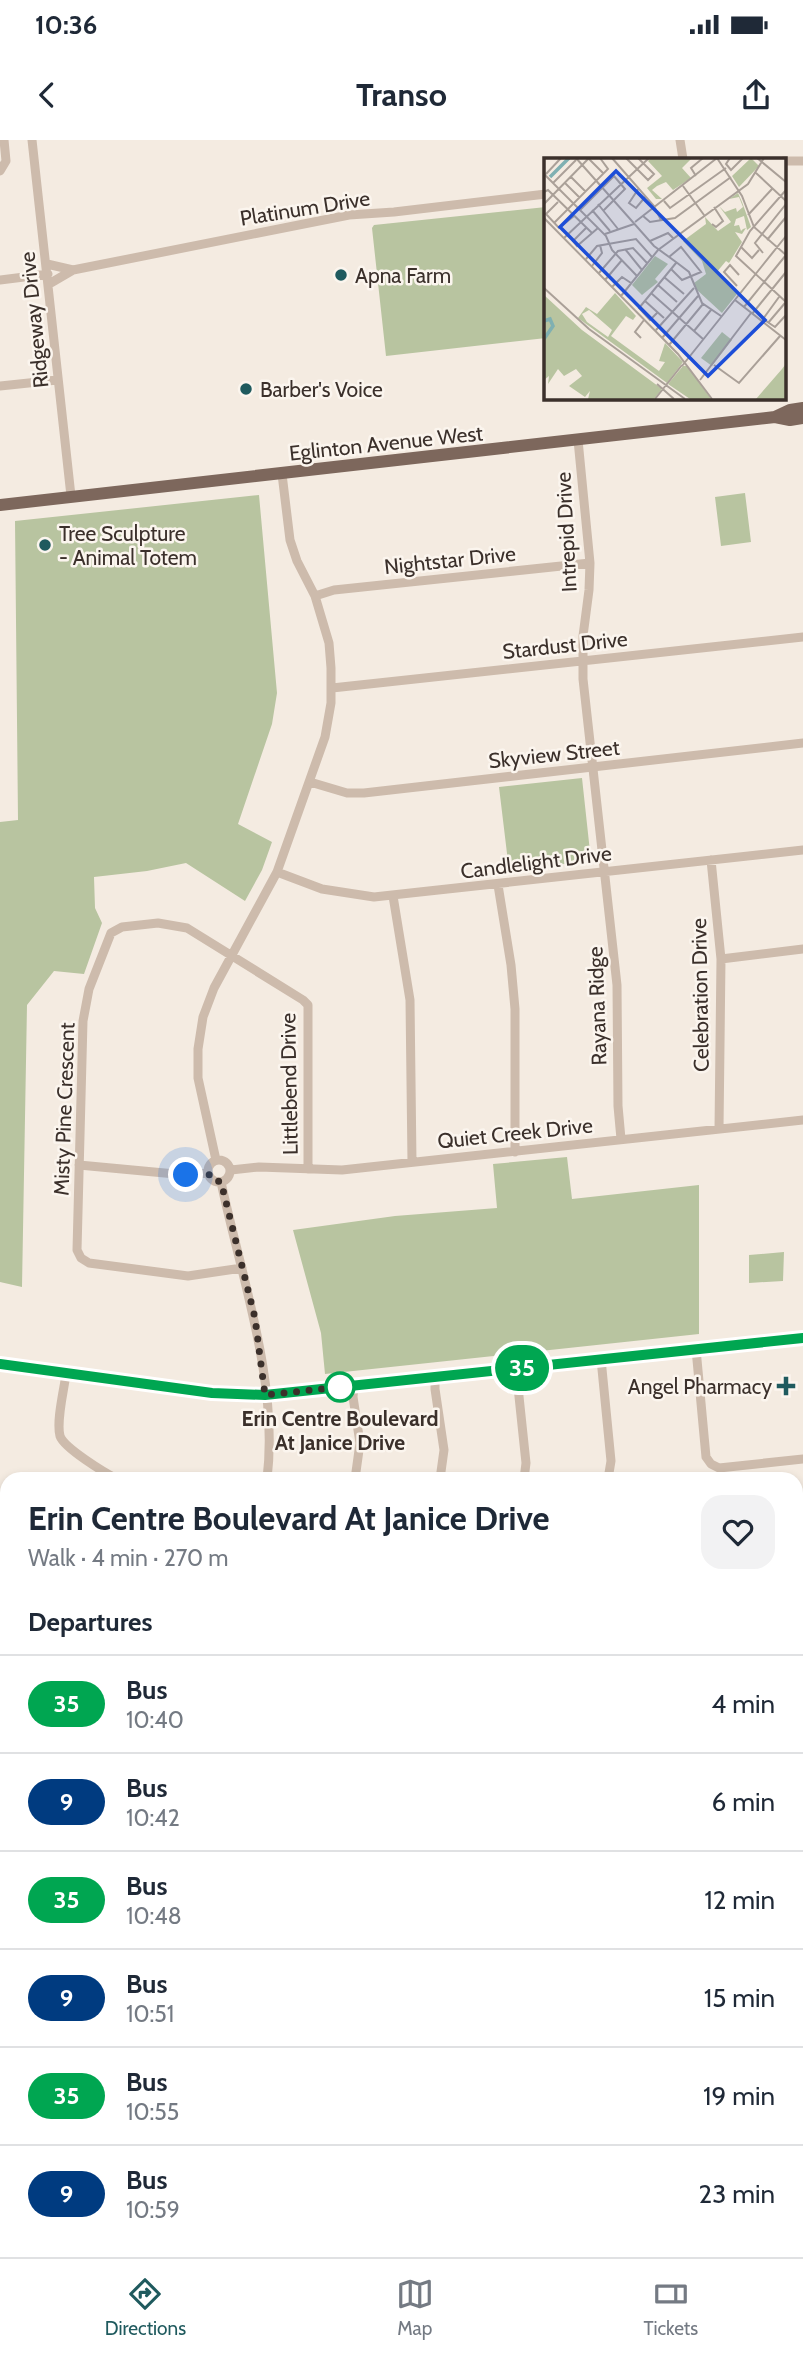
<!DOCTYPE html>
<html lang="en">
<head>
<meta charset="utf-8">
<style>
  :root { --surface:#fff; --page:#f2f2f3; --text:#1f2937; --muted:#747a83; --line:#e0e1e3; --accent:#1f5a5e }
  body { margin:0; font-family:Cabin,sans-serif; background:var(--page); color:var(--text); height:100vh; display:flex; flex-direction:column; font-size:26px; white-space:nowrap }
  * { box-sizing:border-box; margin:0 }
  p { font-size:23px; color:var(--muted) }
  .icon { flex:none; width:38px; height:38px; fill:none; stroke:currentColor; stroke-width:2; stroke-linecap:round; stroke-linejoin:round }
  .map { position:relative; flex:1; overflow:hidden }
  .sheet { position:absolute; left:0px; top:1332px; width:803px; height:786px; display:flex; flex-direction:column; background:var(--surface); border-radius:21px 21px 0 0; box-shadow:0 4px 10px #0003 }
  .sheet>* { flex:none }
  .badge { padding:0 14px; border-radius:23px; font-size:24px; line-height:46px }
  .you { position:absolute; width:35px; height:35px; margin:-18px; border:5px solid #fff; border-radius:50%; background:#1a73e8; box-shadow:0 0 0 10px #1a73e833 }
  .map>.badge { position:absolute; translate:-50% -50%; box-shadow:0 0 0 4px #fff }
  h2 { padding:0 28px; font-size:26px; line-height:63px }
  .round { display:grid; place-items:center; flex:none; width:74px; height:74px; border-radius:21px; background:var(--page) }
  .head { display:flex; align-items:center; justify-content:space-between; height:119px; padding:0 28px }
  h1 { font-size:33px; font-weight:700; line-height:52px }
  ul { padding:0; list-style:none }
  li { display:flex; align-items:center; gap:21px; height:98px; padding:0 28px; border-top:2px solid var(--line) }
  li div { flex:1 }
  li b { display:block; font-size:26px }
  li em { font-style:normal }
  li .badge { min-width:77px; font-weight:700; text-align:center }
  .status { display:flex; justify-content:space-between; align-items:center; height:49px; padding:0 35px; background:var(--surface); direction:ltr }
  .status svg { height:19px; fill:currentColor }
  header { display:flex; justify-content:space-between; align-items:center; height:91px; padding:0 28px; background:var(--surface); font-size:32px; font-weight:700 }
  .dock { display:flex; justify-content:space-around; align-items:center; height:98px; border-top:2px solid var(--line); background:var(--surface); font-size:19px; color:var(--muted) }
  .dock a { display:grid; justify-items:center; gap:4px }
  .dock .on { color:var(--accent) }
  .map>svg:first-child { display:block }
</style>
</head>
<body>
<div class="status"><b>10:36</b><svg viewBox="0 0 49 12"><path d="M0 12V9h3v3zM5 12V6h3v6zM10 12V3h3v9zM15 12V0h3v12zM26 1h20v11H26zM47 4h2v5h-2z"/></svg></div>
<header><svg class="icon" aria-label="back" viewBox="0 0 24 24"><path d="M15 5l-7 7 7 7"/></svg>Transo<svg class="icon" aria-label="share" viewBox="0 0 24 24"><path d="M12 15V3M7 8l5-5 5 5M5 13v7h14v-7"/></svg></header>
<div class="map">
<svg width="803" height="2117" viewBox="0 0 803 2117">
  <rect width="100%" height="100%" fill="#f4ebe1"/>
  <!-- green -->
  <path fill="#b8c4a0" d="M546 67V198L386 216 372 88 374 85Z
    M745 353 751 402 721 406 715 357Z
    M259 355 277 553 272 584 238 684 272 702 262 730 245 761 186 723 147 731 94 737 95 768 102 783 84 834 54 831 27 865 22 1147 0 1142V682L18 680 15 381Z
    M582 638 591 721 509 730 499 647Z
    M567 1017 572 1059 699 1045V1194L325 1234 321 1193 293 1090 395 1076 497 1068 493 1024Z
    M784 1112 783 1141 749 1143V1115Z"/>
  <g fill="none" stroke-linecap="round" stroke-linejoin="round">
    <!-- minor -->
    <path stroke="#cdbbac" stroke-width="9" d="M32 0 71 356
      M680 0 683 19
      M784 21H803
      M0 31 6 21 4 0
      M47 124 73 130
      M0 140 48 134
      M49 144 73 130 349 75 394 72 546 54
      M0 246 57 240
      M578 300 590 423 589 450 583 496V539L617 845 618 966 621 999
      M315 456 334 450 590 423
      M332 548 803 497
      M310 642 347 653H364L803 603
      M711 720 721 819 719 989
      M277 732 322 749 374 757 803 710
      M498 745 511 825 515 869V1012
      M393 756 410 860 412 1022
      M721 819 803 809
      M208 1031a11 11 0 1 1 22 0a11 11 0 1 1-22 0Z
      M216 1020 198 938V909L203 877 214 848 277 732 325 597 331 563V528L329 503 315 456 297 421 290 400 282 334
      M79 1025 186 1035 208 1033
      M231 1030 259 1027 342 1030 803 980
      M221 1042C241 1136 279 1242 267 1339
      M242 1128 188 1136 89 1123 81 1118 77 1110 83 881 89 849 111 793 122 787 158 783 187 788 303 860 308 865V1029
      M696 1209 706 1317 711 1324 719 1328 803 1319
      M601 1219 611 1321 608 1339
      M0 1224 212 1253 265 1255 803 1198
      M516 1228 526 1323 524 1339
      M66 1234C64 1250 56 1281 60 1296 64 1308 105 1333 117 1339
      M435 1237V1249L444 1310 440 1339
      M354 1245 353 1257 360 1303 355 1339
      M796 1421H803
      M0 1425 7 1430
      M0 1497 7 1484
      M796 1515H803
      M0 1587 7 1588
      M796 1619 803 1618
      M796 1711 803 1710
      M0 1719H7
      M0 1821H7
      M796 1843 803 1845
      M796 1925 803 1924
      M796 2012H803
      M0 2015H7
      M796 2100 803 2102
      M534 2110V2117
      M618 2110V2117
      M205 2117V2110"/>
    <!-- major -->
    <path stroke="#7d675c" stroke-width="12" d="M775 277 790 270 803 268
      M0 365 775 277 790 280 803 278"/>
  </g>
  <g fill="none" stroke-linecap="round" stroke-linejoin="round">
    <defs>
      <path id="line" d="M0 1224 212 1253 265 1255 803 1198"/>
    </defs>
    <!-- line casing -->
    <use href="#line" stroke="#fff" stroke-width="16"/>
    <!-- line -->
    <use href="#line" stroke="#00a651" stroke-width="10"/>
    <!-- walk -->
    <path stroke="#3b302b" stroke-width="7" stroke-dasharray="0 12.6" d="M186 1035 208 1032 211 1039 221 1042 255 1178 265 1255 340 1247"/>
  </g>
  <!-- markers -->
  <g fill="#1f5a5e" stroke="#fbf5ee" stroke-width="2.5">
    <circle cx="341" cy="135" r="7"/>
    <circle cx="246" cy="249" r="7"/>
    <circle cx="45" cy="405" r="7"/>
    <path d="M782.5 1235.5h7v7h7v7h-7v7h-7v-7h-7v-7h7z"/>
  </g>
  <circle fill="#fff" stroke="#00a651" stroke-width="3.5" cx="340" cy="1247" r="14"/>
  <g text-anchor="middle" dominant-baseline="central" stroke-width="5" stroke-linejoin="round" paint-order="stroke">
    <!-- street labels -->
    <g font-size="21" fill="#3b302b" stroke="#fbf5ee">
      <text transform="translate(305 68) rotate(-9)">Platinum Drive</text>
      <text transform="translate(34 180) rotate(-96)">Ridgeway Drive</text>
      <text transform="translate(386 303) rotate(-6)">Eglinton Avenue West</text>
      <text transform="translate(566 392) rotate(-93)">Intrepid Drive</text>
      <text transform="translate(450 420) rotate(-6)">Nightstar Drive</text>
      <text transform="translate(565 505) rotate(-6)">Stardust Drive</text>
      <text transform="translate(554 614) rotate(-6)">Skyview Street</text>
      <text transform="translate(536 722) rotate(-7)">Candlelight Drive</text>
      <text transform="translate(700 855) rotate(-91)">Celebration Drive</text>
      <text transform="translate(597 866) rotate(-92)">Rayana Ridge</text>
      <text transform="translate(289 944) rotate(-91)">Littlebend Drive</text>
      <text transform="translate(64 969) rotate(-88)">Misty Pine Crescent</text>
      <text transform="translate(515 993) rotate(-6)">Quiet Creek Drive</text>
    </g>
    <!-- poi labels -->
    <g font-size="21" fill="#3b302b" stroke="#fbf5ee" text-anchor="start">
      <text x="355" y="135">Apna Farm</text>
      <text x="260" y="249">Barber's Voice</text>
      <text x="59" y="393">Tree Sculpture<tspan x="59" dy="24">- Animal Totem</tspan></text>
      <text x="772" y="1246" text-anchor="end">Angel Pharmacy</text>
    </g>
    <!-- stop labels -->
    <g font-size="21" font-weight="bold" fill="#3b302b" stroke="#fbf5ee">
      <text x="340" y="1278">Erin Centre Boulevard<tspan x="340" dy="24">At Janice Drive</tspan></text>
    </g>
  </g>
  <!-- overview -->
  <g transform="translate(544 18)">
    <rect width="242" height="242" fill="#f4ebe1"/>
    <path d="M107 0H148L138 10 147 20 129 32 122 24 113 28 108 32 118 41H112L103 30 118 18 104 3ZM207 0 215 8 195 29 188 18ZM194 35 198 44 207 69 203 72 200 58 192 61 190 68 195 67 197 73 199 71 202 70 198 76 191 74 198 84 185 105 182 103 172 115 193 136 178 155 152 131 150 125 162 116 158 103 139 83 162 66 161 59 174 73 187 64 175 48 181 54 192 50 193 54 199 49 195 39 185 41ZM111 98 124 106 111 121 114 124 98 137 88 127ZM71 135 92 158 89 162 82 158 67 178 115 213 121 204 115 203 121 185 139 204 123 225 34 160 42 149 53 156ZM45 152 68 172 64 179 43 164 38 156ZM0 137 38 172 118 231 110 241H44L46 233 41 239 25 228 38 218 32 211 20 218 14 211 4 226 5 218 0 222ZM178 174 188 182 168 208 157 200ZM241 207V241H212L238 211ZM139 208H143L167 241H146L124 226Z" fill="#b8c4a0" fill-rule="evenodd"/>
    <path fill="none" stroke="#7fb0b2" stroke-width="3.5" d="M6 19 25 0M0 163 6 161 9 168 0 181"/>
    <path fill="none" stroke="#aaa098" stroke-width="2" d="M32 0 110 88 132 104M68 0 110 48 117 62M82 0 104 22 110 16 94 0M173 0 198 38 210 69 242 97M186 0 182 6 187 12 199 0M213 0 242 24M45 1 60 16M212 15 242 43M0 16 62 78 68 92 93 118M2 16 17 0M152 18 147 10 159 0M27 19 42 34M9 25 32 2M21 25 36 40M139 28 160 57M95 30 85 45 92 50 102 38M242 32 206 73 192 98 242 144M0 34 4 32 48 75M120 43 126 50 182 10M14 44 2 56 15 70 30 58M0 46 45 0M54 46 74 71M36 52 70 18 81 31 60 52M48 52 66 73M204 57 228 31M99 58 106 64 131 60 187 19M0 60 134 196 168 241M91 64 173 0M10 65 64 11 56 0M168 66 172 69 179 63 170 49M42 70 29 83 33 88 54 70M61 76 90 66M20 80 105 0M223 82 242 59M106 83 124 75 129 80M197 89 208 100 215 92M81 91 98 112M219 95 211 85 242 46M125 99 137 89 157 114 138 122 127 111M42 101 53 88 92 81 108 99M132 104 145 114 158 145 177 158M48 108 58 95 56 87M55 115 74 93 89 90 103 105M120 119 140 136M61 122 78 102M114 127 133 144M193 128 180 114 186 107 195 117M68 129 78 119 87 125M0 130 45 171 141 241M107 135 159 181M77 138 114 92 204 26 220 0M235 139 219 161 231 169 242 157M191 142 242 182M101 143 120 160M200 149 242 97M113 155 106 162 95 150 132 105M208 156 242 114M224 165 241 145M112 172 150 130M150 173 167 152M97 180 91 174 100 162M118 180 154 138M125 187 159 146M170 207 195 225 236 178M138 208 242 78M156 222 207 155M113 226 130 241M111 241 138 207"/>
    <path fill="#1d4ed8" fill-opacity="0.15" stroke="#1d4ed8" stroke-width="3.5" d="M72 13 221 162 164 218 16 69Z"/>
    <rect width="242" height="242" fill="none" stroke="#3b302b" stroke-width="3.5"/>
  </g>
</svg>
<div class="you" style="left:186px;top:1035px"></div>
<b class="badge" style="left:522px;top:1228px;background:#00a651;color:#fff">35</b>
<section class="sheet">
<div class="head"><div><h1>Erin Centre Boulevard At Janice Drive</h1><p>Walk · 4 min · 270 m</p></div><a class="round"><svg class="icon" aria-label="heart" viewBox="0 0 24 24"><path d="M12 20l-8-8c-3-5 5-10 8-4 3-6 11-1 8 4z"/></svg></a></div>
<h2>Departures</h2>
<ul>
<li><span class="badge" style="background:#00a651;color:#fff">35</span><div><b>Bus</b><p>10:40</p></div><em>4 min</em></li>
<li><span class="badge" style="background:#003b80;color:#fff">9</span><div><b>Bus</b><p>10:42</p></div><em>6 min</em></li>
<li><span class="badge" style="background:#00a651;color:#fff">35</span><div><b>Bus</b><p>10:48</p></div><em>12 min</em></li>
<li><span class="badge" style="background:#003b80;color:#fff">9</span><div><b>Bus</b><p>10:51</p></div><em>15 min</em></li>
<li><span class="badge" style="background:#00a651;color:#fff">35</span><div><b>Bus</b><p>10:55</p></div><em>19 min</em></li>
<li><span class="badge" style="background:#003b80;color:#fff">9</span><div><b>Bus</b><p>10:59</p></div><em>23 min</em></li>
</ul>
</section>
</div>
<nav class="dock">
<a class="on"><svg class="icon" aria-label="directions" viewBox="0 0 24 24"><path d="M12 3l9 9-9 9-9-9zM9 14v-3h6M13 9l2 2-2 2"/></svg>Directions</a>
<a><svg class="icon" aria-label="map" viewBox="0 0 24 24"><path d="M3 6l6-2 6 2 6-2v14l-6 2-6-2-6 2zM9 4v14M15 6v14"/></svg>Map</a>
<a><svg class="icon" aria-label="tickets" viewBox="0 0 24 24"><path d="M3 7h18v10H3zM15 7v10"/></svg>Tickets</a>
</nav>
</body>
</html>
